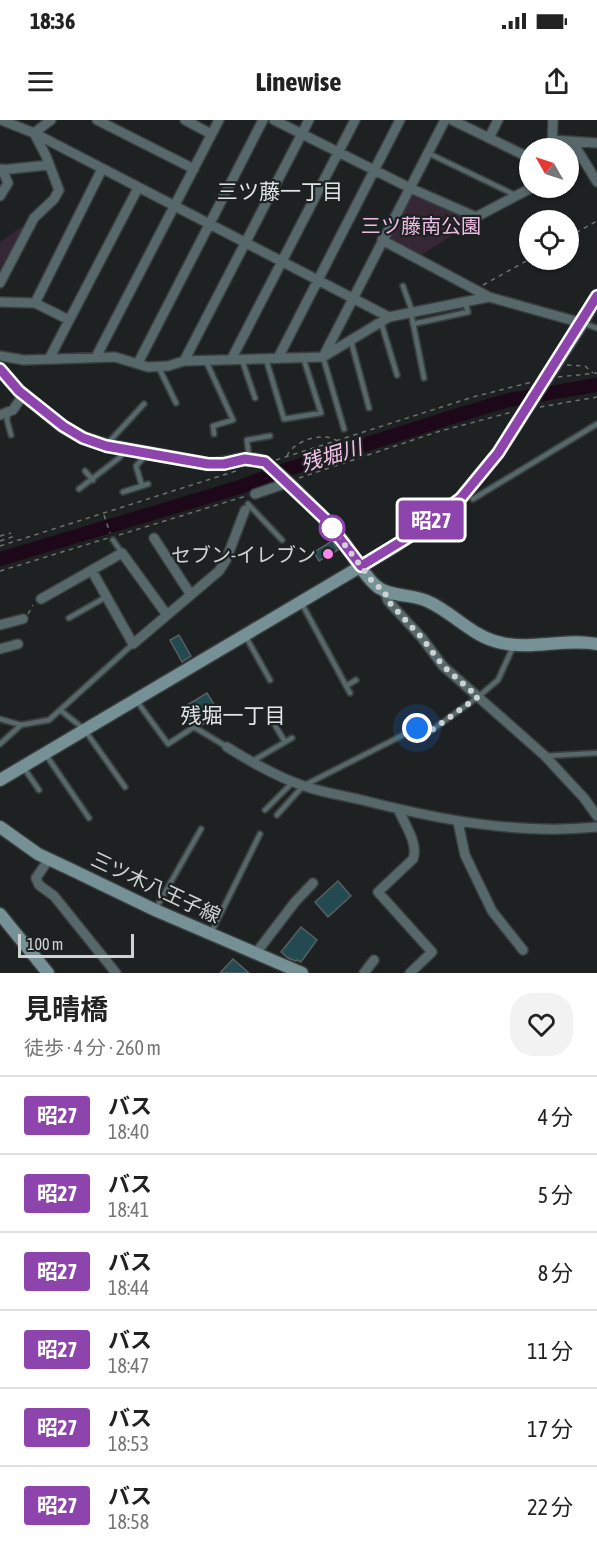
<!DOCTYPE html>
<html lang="ja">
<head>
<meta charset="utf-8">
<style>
  :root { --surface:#fff; --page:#f2f2f2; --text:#222; --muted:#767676; --line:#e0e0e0 }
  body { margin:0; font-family:"Asap Condensed","Noto Sans JP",sans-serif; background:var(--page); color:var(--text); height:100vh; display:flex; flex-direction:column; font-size:22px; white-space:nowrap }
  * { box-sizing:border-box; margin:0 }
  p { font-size:20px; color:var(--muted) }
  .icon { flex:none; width:33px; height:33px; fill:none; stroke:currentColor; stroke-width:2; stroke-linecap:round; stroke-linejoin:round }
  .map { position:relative; height:853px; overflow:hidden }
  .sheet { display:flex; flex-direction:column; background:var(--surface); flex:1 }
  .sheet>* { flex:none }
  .badge { padding:0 12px; border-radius:4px; font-size:21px; line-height:39px }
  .needle { width:39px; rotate:309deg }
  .fabs { position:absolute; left:519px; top:18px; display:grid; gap:12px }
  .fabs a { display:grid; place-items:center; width:60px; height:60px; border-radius:50%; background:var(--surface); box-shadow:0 2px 4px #0004; font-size:30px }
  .scale { position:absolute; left:18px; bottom:15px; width:116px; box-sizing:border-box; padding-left:6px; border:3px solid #cfd2d2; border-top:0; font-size:16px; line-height:21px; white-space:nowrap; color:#cfd2d2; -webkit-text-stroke:4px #1d2122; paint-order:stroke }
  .you { position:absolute; width:30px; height:30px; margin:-15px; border:4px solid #fff; border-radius:50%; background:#1a73e8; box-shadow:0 0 0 9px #1a73e833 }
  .map>.badge { position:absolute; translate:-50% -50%; box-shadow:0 0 0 3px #fff }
  .round { display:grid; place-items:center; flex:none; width:63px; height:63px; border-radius:24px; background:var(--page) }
  .summary { display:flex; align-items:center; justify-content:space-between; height:102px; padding:0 24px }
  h1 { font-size:28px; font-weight:700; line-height:45px }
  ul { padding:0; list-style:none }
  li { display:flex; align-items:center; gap:18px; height:78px; padding:0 24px; border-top:2px solid var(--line) }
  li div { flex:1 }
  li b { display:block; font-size:22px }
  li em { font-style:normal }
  li .badge { min-width:66px; font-weight:700; text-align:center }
  .status { display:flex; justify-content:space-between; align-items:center; height:42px; padding:0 30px; background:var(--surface); direction:ltr }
  .status svg { height:16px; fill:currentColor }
  header { display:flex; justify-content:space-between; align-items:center; height:78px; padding:0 24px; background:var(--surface); font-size:27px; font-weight:700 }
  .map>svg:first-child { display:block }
</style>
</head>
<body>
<div class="status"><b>18:36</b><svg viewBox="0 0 49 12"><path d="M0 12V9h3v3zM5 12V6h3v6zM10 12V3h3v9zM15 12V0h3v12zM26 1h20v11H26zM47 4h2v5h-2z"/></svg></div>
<header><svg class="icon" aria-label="menu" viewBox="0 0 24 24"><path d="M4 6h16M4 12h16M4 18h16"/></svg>Linewise<svg class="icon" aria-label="share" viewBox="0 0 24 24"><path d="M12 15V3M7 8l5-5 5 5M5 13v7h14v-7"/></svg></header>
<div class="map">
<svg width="597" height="853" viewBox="0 0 597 853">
  <rect width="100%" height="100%" fill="#1d2122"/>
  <!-- park -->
  <path fill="#352733" d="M410 70 477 100 418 137 384 120Z
    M30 101 0 160V122Z"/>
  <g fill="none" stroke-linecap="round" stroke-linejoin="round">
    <!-- river -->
    <path stroke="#1c0819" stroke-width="14" d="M0 439 240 367 285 350 465 293 509 280 597 265"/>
  </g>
  <!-- building -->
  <path fill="#224a50" stroke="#5a5f60" stroke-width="1.5" d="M332 421 338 430 319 441 314 432Z
    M179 515 191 536 182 542 170 520Z
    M207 573 220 594 200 606 196 602 191 604 182 588Z
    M338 761 351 776 328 797 315 782Z
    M301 807 317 820 301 842 297 840 296 841 288 838 281 832Z
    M233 839 249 853H220Z"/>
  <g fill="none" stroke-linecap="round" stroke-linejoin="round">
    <defs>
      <path id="lane" d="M428 33 515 75
        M403 166 412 191
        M411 193 424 258
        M381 202 397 255
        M413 204 468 192 465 182
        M585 204 597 208
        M351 221 369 288
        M323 237 344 309
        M266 239 284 299 321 293 303 237
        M242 240 255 278
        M206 241 233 300 213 306 214 314
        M159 248 176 283
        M8 293 7 300 11 315
        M107 324 144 284
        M249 338 247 320 270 316
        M85 351 93 360
        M142 366 136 346 146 335
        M79 369 119 338 125 330
        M123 372 148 364
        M473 379 597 304
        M248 384 282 420
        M113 420 122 433
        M302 484 350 573
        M69 498 106 477
        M246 517 270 560
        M346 566 356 560
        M136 580 168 624 194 607 227 627
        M60 590 84 609 125 667
        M0 599 21 605 49 600 133 524
        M272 600 285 622
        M0 624 21 605
        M46 635 89 698
        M545 636 597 633
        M251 642 292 618
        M24 648 39 670
        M265 690 293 662
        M277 695 303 666 417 608 429 612 478 577 498 560 513 527
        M155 790 201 709
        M211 813 260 714"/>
      <path id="street" d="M1 0 34 13 389 197
        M97 0 194 49
        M185 0 211 14
        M274 0 410 68 476 97 531 68
        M452 0 530 38
        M34 13 51 0
        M489 18 498 0
        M552 20 597 23
        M572 21 597 62
        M552 28 553 0
        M0 50 49 45
        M0 76 8 63 2 49
        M382 120 489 177 582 203
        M0 163 34 98 54 79 59 70 46 36 34 13
        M0 182 35 183 69 200
        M35 183 102 49
        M0 236 24 240 115 237 148 247 168 246 184 241 323 237 389 197 489 177
        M96 237 219 0
        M323 237 445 0
        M278 238 400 0
        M49 239 138 68
        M231 240 355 0
        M184 241 309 0
        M138 243 263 0
        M0 295 13 290 23 275
        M255 374 287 363
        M154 418 191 475
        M92 451 133 524 219 451 226 440 245 390
        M384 470 388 481 422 518 443 546 545 636 584 678 597 696
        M41 479 122 433 167 495
        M0 505 23 499
        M0 529 18 524
        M227 627C251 642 277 657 304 666 324 673 346 676 366 681 441 700 520 715 597 707
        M398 689C404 703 419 724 413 739L378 772 432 832 410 853
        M458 702 465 735 492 791 523 830
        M49 739 36 758 39 765 54 776 116 853
        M256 833 295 782 313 763
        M364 853 374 840"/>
      <path id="secondary" d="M0 249 19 271 62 306 83 318 106 325 208 344C225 345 241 336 258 340 275 345 331 405 343 421 352 434 366 459 379 468 393 477 412 474 427 481 453 492 473 518 502 523 533 530 565 518 597 524
        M0 660 397 425 461 378 498 333 582 203 597 176
        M0 707 38 734 72 750 155 790 302 853
        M0 794 48 853"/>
    </defs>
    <!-- lane casing -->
    <use href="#lane" stroke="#393d3e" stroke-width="8"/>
    <!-- street casing -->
    <use href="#street" stroke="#393d3e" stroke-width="12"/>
    <!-- secondary casing -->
    <use href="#secondary" stroke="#393d3e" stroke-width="15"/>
    <!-- path -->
    <path stroke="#6e7272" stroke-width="1.5" stroke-dasharray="4.5 4.5" stroke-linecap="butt" d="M568 117 597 101
      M483 165 530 139
      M567 245 585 246 593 253
      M558 257 597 253
      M540 287 597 277
      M287 336C293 321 323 311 337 321
      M276 340 473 277 532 262
      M299 358 437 312 512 292
      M104 395 110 413
      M119 415 246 376
      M0 416 11 413
      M0 421 12 417V412
      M0 426 239 350
      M0 451 108 418
      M28 494 33 485"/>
    <!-- lane -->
    <use href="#lane" stroke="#57686a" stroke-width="4.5"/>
    <!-- street -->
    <use href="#street" stroke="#57686a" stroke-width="9"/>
    <!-- secondary -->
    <use href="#secondary" stroke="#769195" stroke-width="12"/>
  </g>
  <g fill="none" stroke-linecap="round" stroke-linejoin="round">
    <defs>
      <path id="line" d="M0 249 19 271 63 306 83 318 106 326 208 344H224L245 339 265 342 324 398 361 446 415 413 461 378 498 333 597 176"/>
    </defs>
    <!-- line casing -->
    <use href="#line" stroke="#fff" stroke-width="14"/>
    <!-- line -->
    <use href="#line" stroke="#8e44ad" stroke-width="9"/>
    <!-- walk -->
    <path stroke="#cfd2d2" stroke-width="6" stroke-dasharray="0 10.8" d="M332 408 375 465 384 470 388 481 422 518 443 546 478 577 429 612 417 608"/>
  </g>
  <!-- markers -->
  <circle fill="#fff" stroke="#8e44ad" stroke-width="3" cx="332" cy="408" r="12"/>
  <circle fill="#fa87e7" stroke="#1d2122" stroke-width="2" cx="328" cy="434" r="6"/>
  <g text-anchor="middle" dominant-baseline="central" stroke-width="4.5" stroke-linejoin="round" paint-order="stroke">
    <!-- park labels -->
    <g font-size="20" fill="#edbce3" stroke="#1d2122">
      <text x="421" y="105">三ツ藤南公園</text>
    </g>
    <!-- poi labels -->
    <g font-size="20" fill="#cfd2d2" stroke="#1d2122" text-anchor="end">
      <text x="316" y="434">セブン-イレブン</text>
    </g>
    <!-- street labels -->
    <g font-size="20" fill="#cfd2d2" stroke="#1d2122">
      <text transform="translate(156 767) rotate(25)">三ツ木八王子線</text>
    </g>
    <!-- neighbourhood labels -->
    <g font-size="21" fill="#dfe5e6" stroke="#1d2122">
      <text x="280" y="71">三ツ藤一丁目</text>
      <text x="233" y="595">残堀一丁目</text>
    </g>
    <!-- water labels -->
    <g font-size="21" font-style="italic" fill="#f3c2e9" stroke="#1d2122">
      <text transform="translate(331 335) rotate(-17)">残堀川</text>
    </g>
  </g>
</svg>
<div class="fabs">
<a><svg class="needle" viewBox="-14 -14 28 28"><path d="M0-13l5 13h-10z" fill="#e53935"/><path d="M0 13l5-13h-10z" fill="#767676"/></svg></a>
<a><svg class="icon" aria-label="locate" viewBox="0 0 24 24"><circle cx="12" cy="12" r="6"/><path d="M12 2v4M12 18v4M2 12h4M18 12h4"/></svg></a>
</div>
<div class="scale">100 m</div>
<div class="you" style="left:417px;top:608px"></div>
<b class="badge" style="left:431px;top:400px;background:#8e44ad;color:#fff">昭27</b>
</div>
<section class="sheet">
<div class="summary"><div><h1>見晴橋</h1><p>徒歩 · 4 分 · 260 m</p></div><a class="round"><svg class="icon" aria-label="heart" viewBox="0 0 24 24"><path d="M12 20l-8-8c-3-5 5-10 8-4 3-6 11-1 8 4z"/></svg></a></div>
<ul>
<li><span class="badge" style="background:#8e44ad;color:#fff">昭27</span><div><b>バス</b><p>18:40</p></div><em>4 分</em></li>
<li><span class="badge" style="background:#8e44ad;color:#fff">昭27</span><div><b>バス</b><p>18:41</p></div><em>5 分</em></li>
<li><span class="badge" style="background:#8e44ad;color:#fff">昭27</span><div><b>バス</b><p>18:44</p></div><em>8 分</em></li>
<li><span class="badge" style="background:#8e44ad;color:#fff">昭27</span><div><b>バス</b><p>18:47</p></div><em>11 分</em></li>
<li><span class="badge" style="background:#8e44ad;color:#fff">昭27</span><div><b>バス</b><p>18:53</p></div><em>17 分</em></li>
<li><span class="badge" style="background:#8e44ad;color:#fff">昭27</span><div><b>バス</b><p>18:58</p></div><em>22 分</em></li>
</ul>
</section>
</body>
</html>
